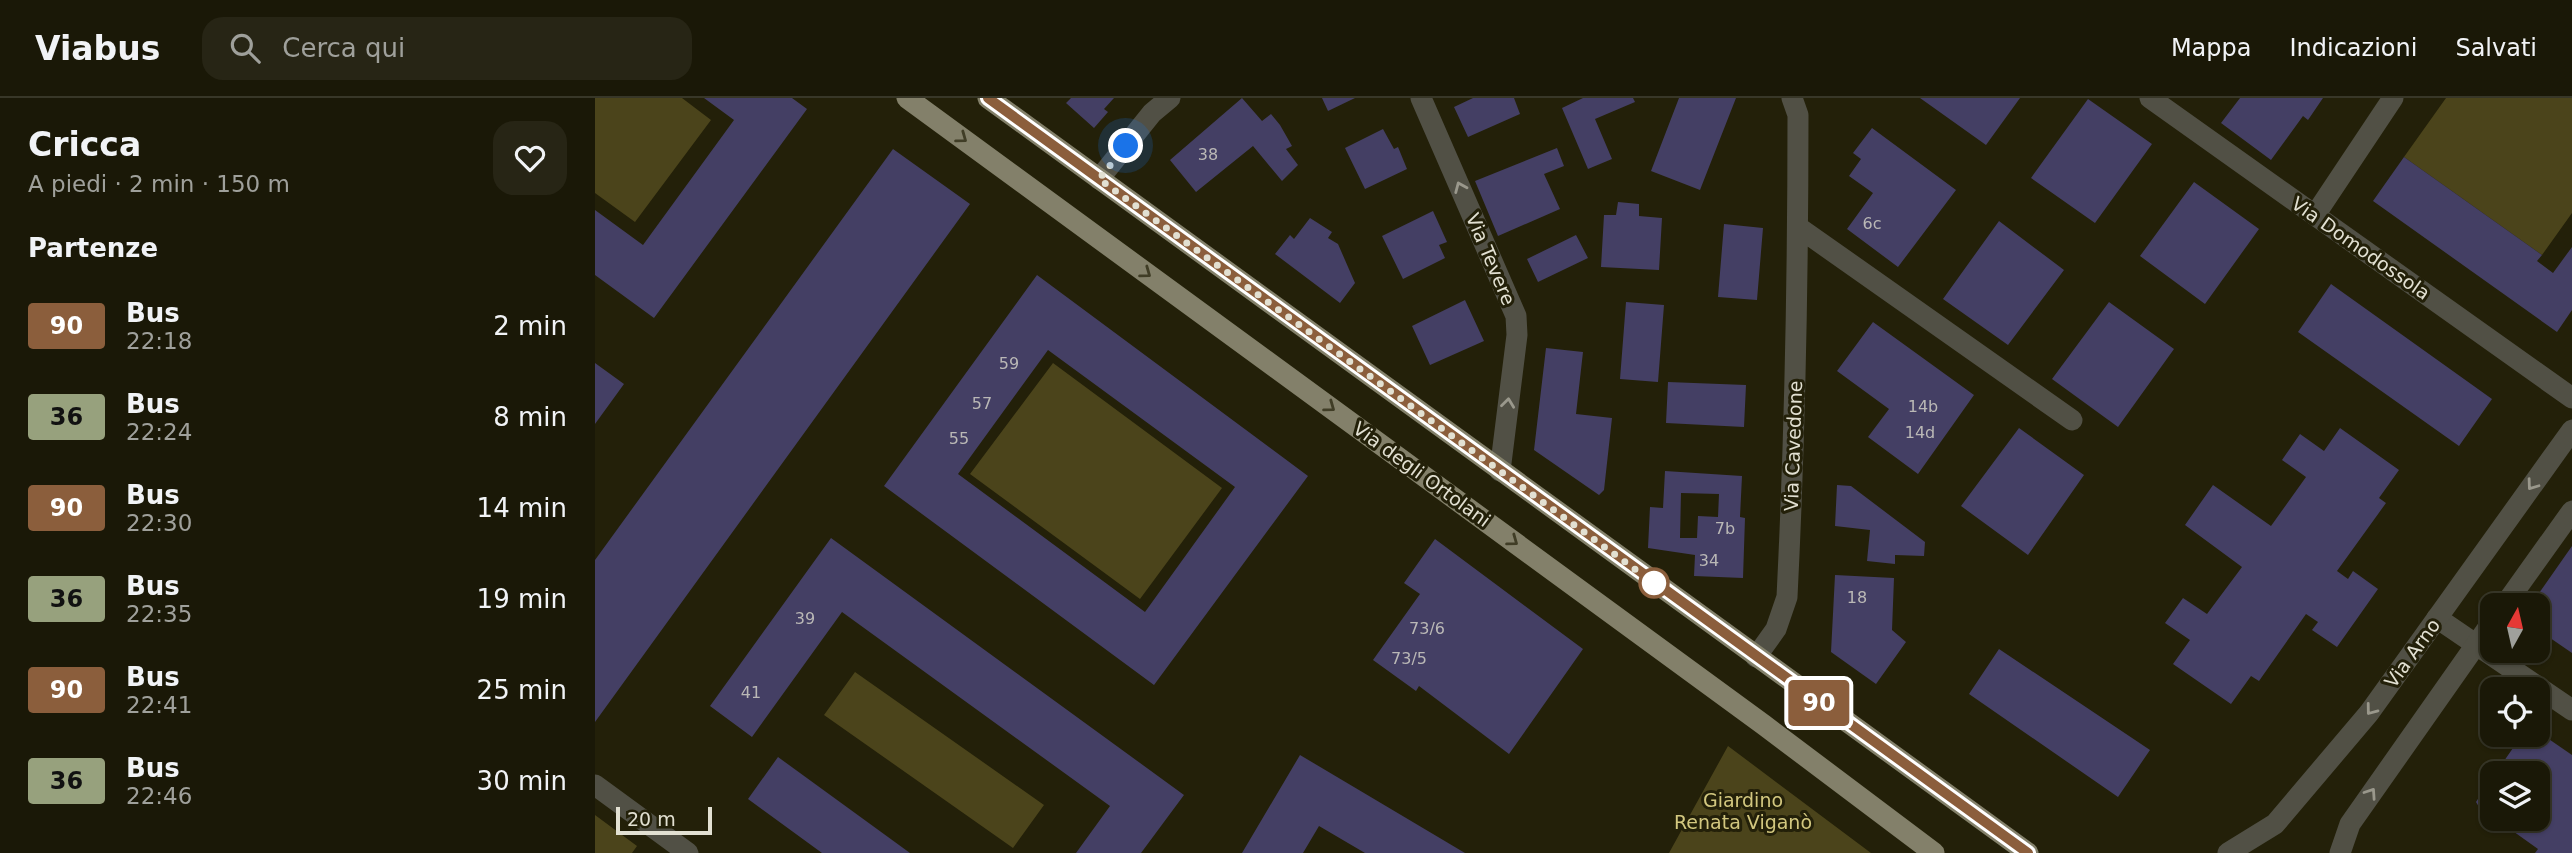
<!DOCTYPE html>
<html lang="it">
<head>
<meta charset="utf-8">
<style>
  :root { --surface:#1a1807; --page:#272515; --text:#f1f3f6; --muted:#9fa09b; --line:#383728 }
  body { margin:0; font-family:"DejaVu Sans",sans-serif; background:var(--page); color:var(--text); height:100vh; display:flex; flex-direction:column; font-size:26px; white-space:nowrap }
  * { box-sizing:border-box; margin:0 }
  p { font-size:23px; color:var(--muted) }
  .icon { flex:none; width:38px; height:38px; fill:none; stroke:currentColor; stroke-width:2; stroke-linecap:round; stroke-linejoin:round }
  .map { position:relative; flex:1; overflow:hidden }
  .panel { display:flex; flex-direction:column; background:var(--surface); width:595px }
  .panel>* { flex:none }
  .badge { padding:0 14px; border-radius:5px; font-size:24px; line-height:46px }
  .needle { width:46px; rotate:8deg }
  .fabs { position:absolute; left:1885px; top:495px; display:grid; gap:14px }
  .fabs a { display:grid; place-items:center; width:70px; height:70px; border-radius:14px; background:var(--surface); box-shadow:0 2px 5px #0004,0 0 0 2px var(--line); font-size:35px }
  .scale { position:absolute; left:21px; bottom:18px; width:96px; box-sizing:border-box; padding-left:7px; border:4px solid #e2e0d2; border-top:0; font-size:19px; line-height:24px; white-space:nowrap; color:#e2e0d2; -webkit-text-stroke:5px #232009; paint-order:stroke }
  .you { position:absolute; width:35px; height:35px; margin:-18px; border:5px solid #fff; border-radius:50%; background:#1a73e8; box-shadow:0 0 0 10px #1a73e833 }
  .map>.badge { position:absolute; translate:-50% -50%; box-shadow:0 0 0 4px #fff }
  h2 { padding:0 28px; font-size:26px; line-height:63px }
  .round { display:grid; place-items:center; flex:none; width:74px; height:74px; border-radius:21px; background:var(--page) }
  .overview { display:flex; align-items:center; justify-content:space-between; height:119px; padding:0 28px }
  h1 { font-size:33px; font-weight:700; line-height:52px }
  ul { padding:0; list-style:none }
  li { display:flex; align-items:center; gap:21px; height:91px; padding:0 28px }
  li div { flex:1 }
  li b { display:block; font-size:26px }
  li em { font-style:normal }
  li .badge { min-width:77px; font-weight:700; text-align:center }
  header { display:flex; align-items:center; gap:42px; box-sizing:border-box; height:98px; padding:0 35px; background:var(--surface); border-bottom:2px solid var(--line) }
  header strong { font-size:33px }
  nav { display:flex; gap:38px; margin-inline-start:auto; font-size:24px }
  .search { width:490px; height:63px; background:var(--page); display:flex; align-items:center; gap:18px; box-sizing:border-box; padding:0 24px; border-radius:21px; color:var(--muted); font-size:26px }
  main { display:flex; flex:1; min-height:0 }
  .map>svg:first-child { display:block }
</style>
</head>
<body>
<header>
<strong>Viabus</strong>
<div class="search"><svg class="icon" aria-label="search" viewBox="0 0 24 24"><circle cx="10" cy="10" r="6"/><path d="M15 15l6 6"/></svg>Cerca qui</div>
<nav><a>Mappa</a><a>Indicazioni</a><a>Salvati</a></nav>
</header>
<main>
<section class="panel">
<div class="overview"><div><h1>Cricca</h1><p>A piedi · 2 min · 150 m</p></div><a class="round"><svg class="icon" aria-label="heart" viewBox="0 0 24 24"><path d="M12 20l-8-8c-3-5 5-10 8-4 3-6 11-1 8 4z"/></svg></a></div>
<h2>Partenze</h2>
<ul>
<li><span class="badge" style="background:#8b5e3c;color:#fff">90</span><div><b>Bus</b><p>22:18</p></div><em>2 min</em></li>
<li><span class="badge" style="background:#97a17d;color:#111">36</span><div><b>Bus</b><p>22:24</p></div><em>8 min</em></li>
<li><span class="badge" style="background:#8b5e3c;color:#fff">90</span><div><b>Bus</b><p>22:30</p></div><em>14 min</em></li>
<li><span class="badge" style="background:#97a17d;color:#111">36</span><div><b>Bus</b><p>22:35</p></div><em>19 min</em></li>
<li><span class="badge" style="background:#8b5e3c;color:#fff">90</span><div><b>Bus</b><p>22:41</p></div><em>25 min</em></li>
<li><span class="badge" style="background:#97a17d;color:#111">36</span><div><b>Bus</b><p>22:46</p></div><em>30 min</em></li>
</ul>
</section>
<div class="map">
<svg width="1977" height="755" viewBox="0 0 1977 755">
  <rect width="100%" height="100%" fill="#232009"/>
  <!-- green -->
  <path fill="#4b441b" d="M0 0H87L116 22 40 124 0 95Z
    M1851 0H1977V115L1947 157 1809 59Z
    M458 265 627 390 545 501 375 376Z
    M260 574 449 707 418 750 229 617Z
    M1133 648 1276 755H1074Z
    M0 717 42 748 37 755H0Z"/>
  <!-- building -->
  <path fill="#443f64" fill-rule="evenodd" d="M109 0H197L212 11 59 220 0 177V112L48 147 139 22Z
    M476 0H519L509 11 513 14 499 30 471 5Z
    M647 0 667 23 676 16 685 27 697 48 691 51 703 67 687 83 658 48 601 94 575 62Z
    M727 0H760L733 13Z
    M878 0H919L925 16 873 39 859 9Z
    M988 0H1038L1040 4 1000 21 1017 61 993 71 967 10Z
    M1084 0H1141L1105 92 1056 73Z
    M1325 0H1425L1391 47Z
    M1645 0H1728L1713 22 1708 18 1676 62 1626 25Z
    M1493 1 1557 46 1500 125 1436 80Z
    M1277 30 1361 92 1303 169 1252 131 1278 95 1254 78 1266 61 1258 55Z
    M788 31 799 51 803 49 812 71 770 91 750 50Z
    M962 50 969 68 949 76 965 111 903 138 880 83Z
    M298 51 375 106 0 624V462Z
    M1809 59 1947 157 1942 163 1958 175 1977 149V212L1962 234 1778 103Z
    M1599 84 1664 131 1610 206 1545 158Z
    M1023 104 1044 106V118L1067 120 1064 172 1006 169 1009 117H1021Z
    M838 113 852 144 844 147 850 160 808 181 787 138Z
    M715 120 737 134 733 140 743 146 760 185 745 205 680 156 695 137 699 141Z
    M1404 123 1469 172 1413 247 1348 201Z
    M1129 126 1168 130 1162 202 1123 199Z
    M981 137 993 160 943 184 932 161Z
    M442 177 713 378 559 587 289 388ZM453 252 640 389 550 514 363 376Z
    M1736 186 1897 301 1864 348 1703 234Z
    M870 202 889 243 835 267 817 228Z
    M1031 204 1069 207 1063 284 1025 281Z
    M1514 204 1579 251 1523 329 1457 281Z
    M1278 224 1379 297 1323 376 1273 339 1294 311 1242 273Z
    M951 250 988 254 981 316 1017 320 1009 392 1004 397 939 352Z
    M0 265 29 286 0 326Z
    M1073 284 1151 287 1149 329 1071 325Z
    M1424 330 1489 377 1433 457 1366 408Z
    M1745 330 1804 372 1784 400 1791 405 1742 473 1753 481 1758 473 1783 491 1742 549 1717 532 1723 524 1711 516 1664 583 1656 578 1636 606 1578 566 1595 542 1570 525 1588 500 1612 516 1647 469 1590 427 1618 387 1676 428 1711 379 1687 362 1705 336 1729 353Z
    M1070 373 1147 378 1145 419 1150 420 1148 480 1099 478 1100 457 1053 450 1055 409 1068 410ZM1086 395 1124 396 1123 419 1103 418 1102 440H1085Z
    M1242 387 1256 388 1330 444 1329 458 1300 457V466L1272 463 1275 432 1240 428Z
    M236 440 589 697 546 755H481L515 708 247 514 157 639 115 608Z
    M840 441 988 551 914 656 824 588 821 593 778 562 825 496 809 485Z
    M1977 448V555L1942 531V508H1935Z
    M1240 477 1299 480 1297 532 1311 544 1281 586 1236 554Z
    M1404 551 1555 652 1523 699 1374 596Z
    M1942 633 1977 657V755H1940L1943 751 1901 721H1942V676H1900L1927 637H1942Z
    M705 657 870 755H770L724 728 708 755H647Z
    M183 659 315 755H227L153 701Z
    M1897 679V718L1884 709 1881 704Z"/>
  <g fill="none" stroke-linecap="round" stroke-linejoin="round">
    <!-- minor -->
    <path stroke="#515045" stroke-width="21" d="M826 0 921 218 922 237 905 373
      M1555 0 1977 300
      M504 81 557 15 575 0
      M1720 117 1798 0
      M1203 129 1477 322
      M1842 520 1977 612
      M1161 559 1181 531 1192 499C1200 339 1203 178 1203 17L1197 0
      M0 687 93 755"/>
    <!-- tertiary -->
    <path stroke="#515045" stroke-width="21" d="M1909 508 1977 413
      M1633 755 1680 726 1774 615 1977 332
      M1745 755 1755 726 1897 524"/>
    <!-- primary -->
    <path stroke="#83806a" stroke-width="21" d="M312 0 1169 627 1339 755
      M393 0 1433 755"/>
  </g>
  <!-- one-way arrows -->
  <defs><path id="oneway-chevron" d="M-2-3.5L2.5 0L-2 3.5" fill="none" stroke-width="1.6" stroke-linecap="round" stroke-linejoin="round" transform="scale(1.75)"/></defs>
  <g stroke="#403d26">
    <use href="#oneway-chevron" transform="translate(367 40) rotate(36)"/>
    <use href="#oneway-chevron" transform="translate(551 175) rotate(36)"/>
    <use href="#oneway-chevron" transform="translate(735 309) rotate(36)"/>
    <use href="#oneway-chevron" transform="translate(918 443) rotate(36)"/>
  </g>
  <g stroke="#9a988c">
    <use href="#oneway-chevron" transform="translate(865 89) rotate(-113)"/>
    <use href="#oneway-chevron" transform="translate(913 305) rotate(-83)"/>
    <use href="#oneway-chevron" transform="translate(1937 387) rotate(126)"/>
    <use href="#oneway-chevron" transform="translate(1776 612) rotate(127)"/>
    <use href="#oneway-chevron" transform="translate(1776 695) rotate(-56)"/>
  </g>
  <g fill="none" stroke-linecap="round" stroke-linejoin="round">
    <defs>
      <path id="line" d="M393 0 1433 755"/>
    </defs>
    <!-- line casing -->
    <use href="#line" stroke="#fff" stroke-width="16"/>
    <!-- line -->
    <use href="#line" stroke="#8b5e3c" stroke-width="10"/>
    <!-- walk -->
    <path stroke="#e2e0d2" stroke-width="7" stroke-dasharray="0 12.6" d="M531 48 504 81 1059 485"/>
  </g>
  <!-- markers -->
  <circle fill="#fff" stroke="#8b5e3c" stroke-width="3.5" cx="1059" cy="485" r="14"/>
  <g text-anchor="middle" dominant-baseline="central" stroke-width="6" stroke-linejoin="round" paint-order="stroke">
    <!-- number labels -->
    <g font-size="16" fill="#bab8b6">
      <text x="613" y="56">38</text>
      <text x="1277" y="125">6c</text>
      <text x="414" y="265">59</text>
      <text x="387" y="305">57</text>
      <text x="1328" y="308">14b</text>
      <text x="1325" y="334">14d</text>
      <text x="364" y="340">55</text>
      <text x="1130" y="430">7b</text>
      <text x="1114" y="462">34</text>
      <text x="1262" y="499">18</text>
      <text x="210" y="520">39</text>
      <text x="832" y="530">73/6</text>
      <text x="814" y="560">73/5</text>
      <text x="156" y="594">41</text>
    </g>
    <!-- street labels -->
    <g font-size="19" fill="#e2e0d2" stroke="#232009">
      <text transform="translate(1766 150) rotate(35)">Via Domodossola</text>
      <text transform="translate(896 161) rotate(67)">Via Tevere</text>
      <text transform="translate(1198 348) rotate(-88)">Via Cavedone</text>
      <text transform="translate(827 376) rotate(36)">Via degli Ortolani</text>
      <text transform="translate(1817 555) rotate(-54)">Via Arno</text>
    </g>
    <!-- park labels -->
    <g font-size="19" fill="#d2c77f" stroke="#232009">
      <text x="1148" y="702">Giardino<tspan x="1148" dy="22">Renata Viganò</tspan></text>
    </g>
  </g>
</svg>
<div class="fabs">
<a><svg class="needle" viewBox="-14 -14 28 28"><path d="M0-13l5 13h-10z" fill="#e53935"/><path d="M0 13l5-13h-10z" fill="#9fa09b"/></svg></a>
<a><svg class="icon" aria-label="locate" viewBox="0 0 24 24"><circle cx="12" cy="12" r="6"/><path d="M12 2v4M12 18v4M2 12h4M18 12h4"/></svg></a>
<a><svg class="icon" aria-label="layers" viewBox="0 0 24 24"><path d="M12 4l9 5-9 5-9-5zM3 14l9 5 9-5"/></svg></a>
</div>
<div class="scale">20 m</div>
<div class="you" style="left:531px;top:48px"></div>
<b class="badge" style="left:1224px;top:605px;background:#8b5e3c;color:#fff">90</b>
</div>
</main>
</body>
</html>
